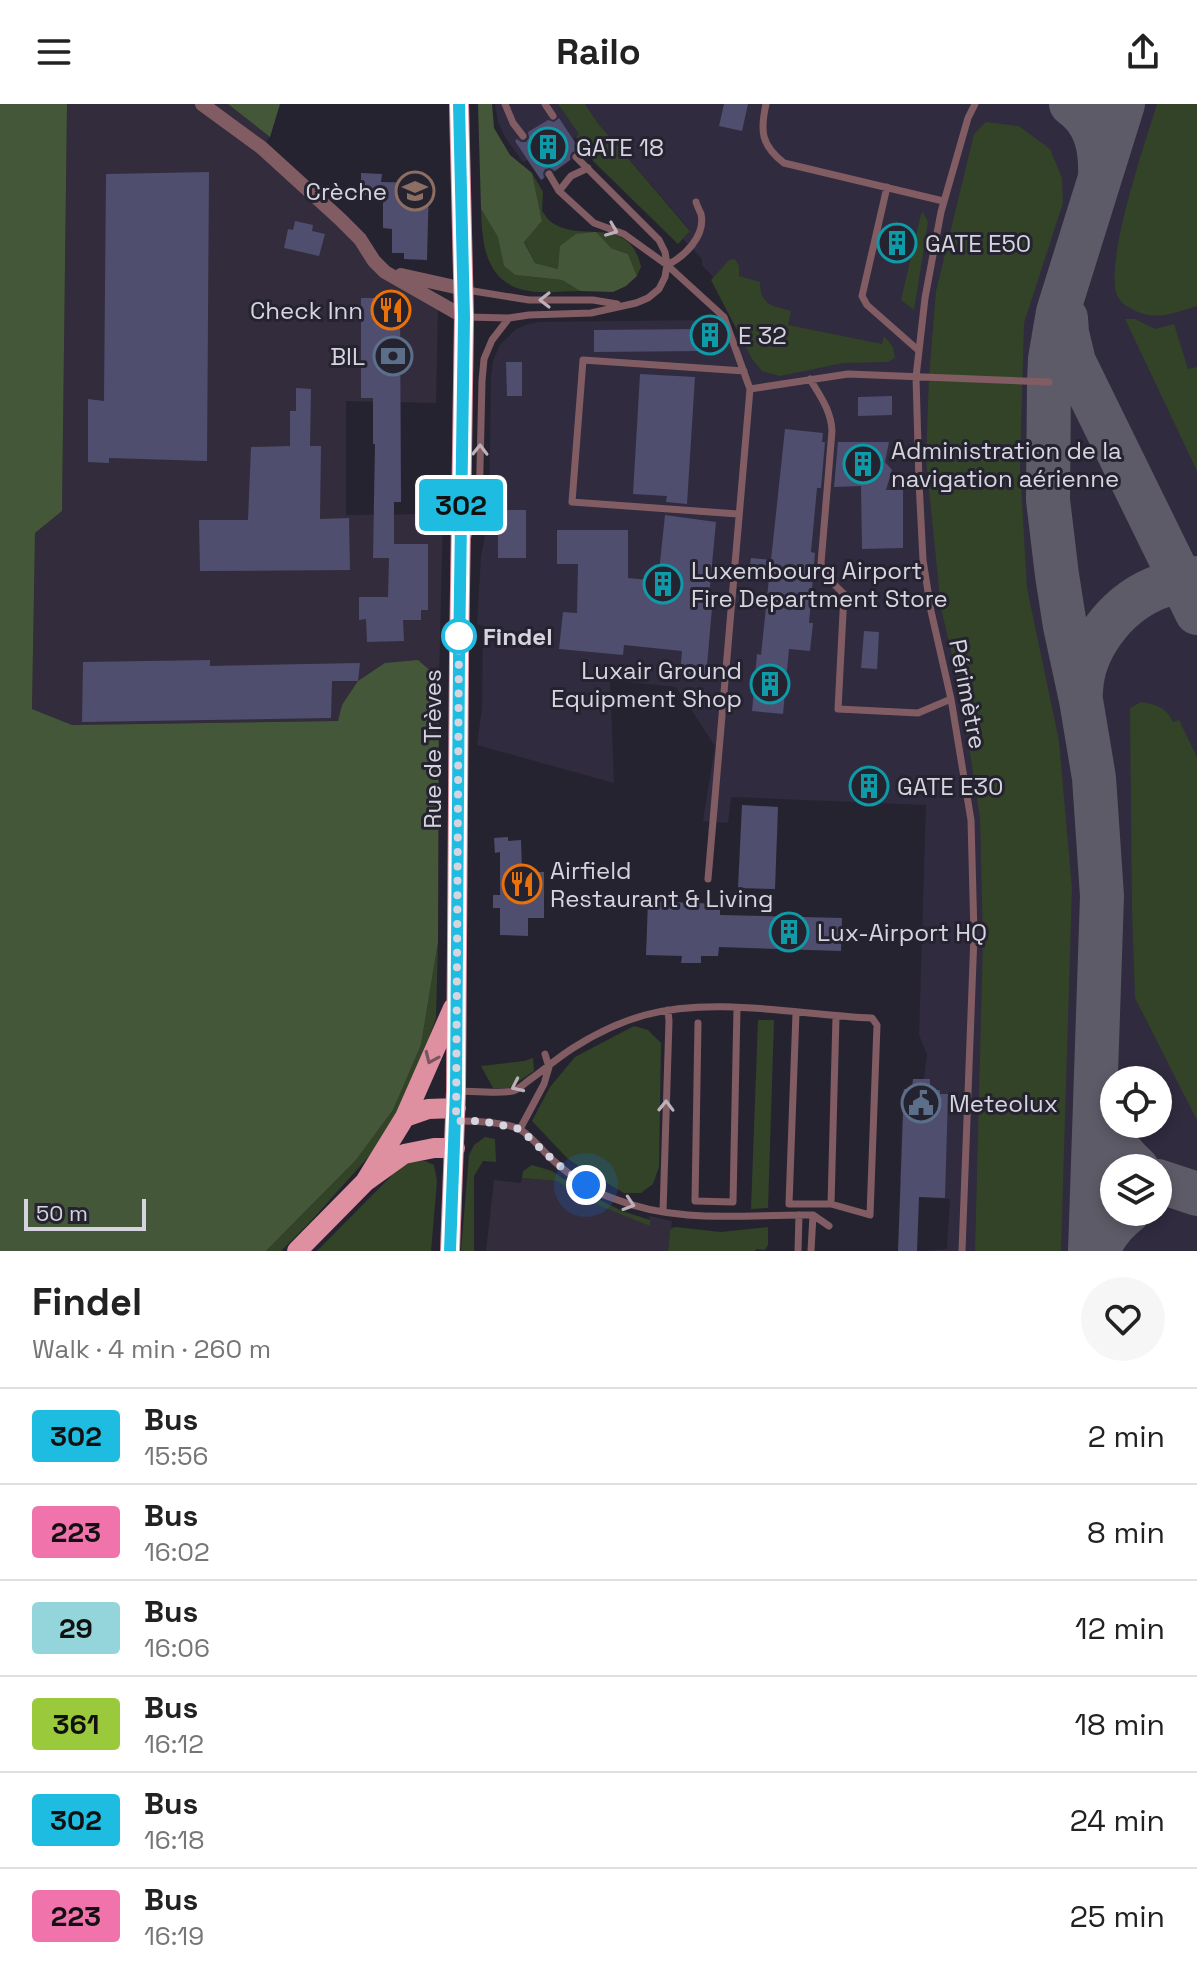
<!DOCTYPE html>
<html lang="en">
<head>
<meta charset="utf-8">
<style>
  :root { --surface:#fff; --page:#f6f6f6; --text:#222; --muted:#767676; --line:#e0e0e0 }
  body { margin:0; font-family:"Space Grotesk",sans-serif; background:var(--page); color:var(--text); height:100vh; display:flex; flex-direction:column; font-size:30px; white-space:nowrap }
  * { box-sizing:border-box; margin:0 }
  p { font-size:26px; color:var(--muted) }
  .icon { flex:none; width:44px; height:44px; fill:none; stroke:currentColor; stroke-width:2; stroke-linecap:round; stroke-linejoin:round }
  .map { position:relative; height:1147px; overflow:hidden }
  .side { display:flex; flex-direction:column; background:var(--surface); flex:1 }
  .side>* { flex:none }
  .badge { padding:0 16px; border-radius:6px; font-size:28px; line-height:52px }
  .fabs { position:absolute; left:1100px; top:962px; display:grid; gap:16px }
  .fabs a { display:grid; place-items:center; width:72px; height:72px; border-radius:50%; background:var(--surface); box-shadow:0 4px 12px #0003; font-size:40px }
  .scale { position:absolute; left:24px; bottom:20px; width:122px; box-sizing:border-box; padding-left:8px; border:4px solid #d6d4de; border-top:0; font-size:22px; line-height:28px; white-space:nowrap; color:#d6d4de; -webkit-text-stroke:6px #262331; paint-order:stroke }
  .you { position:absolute; width:40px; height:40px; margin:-20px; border:6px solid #fff; border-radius:50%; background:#1a73e8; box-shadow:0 0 0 12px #1a73e833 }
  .map>.badge { position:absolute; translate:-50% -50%; box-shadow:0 0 0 4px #fff }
  .round { display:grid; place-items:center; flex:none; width:84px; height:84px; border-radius:42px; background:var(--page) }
  .summary { display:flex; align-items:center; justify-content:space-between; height:136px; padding:0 32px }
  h1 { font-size:38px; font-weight:600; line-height:60px }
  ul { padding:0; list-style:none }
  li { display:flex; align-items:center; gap:24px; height:96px; padding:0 32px; border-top:2px solid var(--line) }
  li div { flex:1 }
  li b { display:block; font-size:30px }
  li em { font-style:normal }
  li .badge { min-width:88px; font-weight:700; text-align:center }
  header { display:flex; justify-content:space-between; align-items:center; height:104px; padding:0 32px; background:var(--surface); font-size:36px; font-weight:600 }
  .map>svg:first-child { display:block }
</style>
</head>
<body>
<header><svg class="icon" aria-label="menu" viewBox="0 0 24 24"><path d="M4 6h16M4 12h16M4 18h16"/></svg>Railo<svg class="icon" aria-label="share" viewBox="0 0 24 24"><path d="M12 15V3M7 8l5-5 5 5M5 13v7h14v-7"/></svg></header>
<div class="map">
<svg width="1197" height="1147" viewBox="0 0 1197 1147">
  <rect width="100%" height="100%" fill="#262331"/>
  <!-- commercial -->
  <path fill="#332c3c" d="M67 0H228L270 33 262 43 374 157 438 198 436 299 346 297V411L443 410 439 574 418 556 342 601 339 617 72 621 32 605 35 429 62 407Z
    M522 1074 557 1077 583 1095 650 1121 649 1112 672 1117 671 1123H675L670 1126 668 1147H486L494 1076 521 1079Z"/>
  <!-- built -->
  <path fill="#302b3f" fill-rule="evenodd" d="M495 0H1197V1147H925L947 1145 950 1095 933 1094V1079L900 1078 903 985H912L913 975H924L927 951 919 931 926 701 731 693 728 719 703 717 715 642 676 583 610 576 614 679 477 641 482 604 483 522 477 520 481 453 489 410 491 273 493 257 500 241 515 226 525 221 539 218 710 216 721 239 744 230 718 175 713 173 702 161V155L683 135 690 126 597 18 573 35 582 49 541 76 527 56 523 58 505 33 498 18ZM1114 976H1158V1020H1114ZM1114 1064H1158V1108H1114Z"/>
  <!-- green -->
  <path fill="#324328" d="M558 0H585L597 18 690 127 678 140 594 58 576 33 579 30Z
    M1157 0H1197V202C1174 209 1154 218 1132 205 1126 202 1121 199 1118 193 1102 164 1146 36 1157 0Z
    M986 18 1019 22 1050 45 1062 74 1063 99 1024 219 1020 363 1027 484 1059 637 1072 784 1061 1147H975L983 835 980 714 961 590 941 504 926 356 929 273 936 187 974 30Z
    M532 69 543 88 542 107C543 108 549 117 550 117 579 141 629 108 641 163L637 172 628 150 611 144 558 165 535 159 524 137 542 117Z
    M481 105 499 133 504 162 515 171 562 176 580 187C562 187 541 190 524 186 485 177 482 139 481 105Z
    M923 108 928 118 914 206 901 196 921 110Z
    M735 155 739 162V172L760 178C760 201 772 202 791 207L788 221 882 240 884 232 893 243 895 254 888 258 843 259 780 272 762 267 752 255 711 176 729 156Z
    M1125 215H1135L1155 225 1174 220 1188 265 1197 263V367Z
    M1141 598C1156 600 1167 604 1173 618L1179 616 1197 653V1016L1135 894 1132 808 1130 604Z
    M438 838 436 914 412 983 372 1049 310 1118 281 1147H266L356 1056 393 1006 421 941Z
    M758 916H774L768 1104 751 1105Z
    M634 922 648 926 661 939 659 1063 653 1080 641 1089H624L583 1065 567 1054 532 1017 550 983 575 953Z
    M533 954 534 967 509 984H493L481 962 524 957Z
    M485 1033 495 1035 496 1058 483 1057 474 1072V1147H461L469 1051 474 1041Z
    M425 1057 434 1061 437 1077 431 1147H317L405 1058Z
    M532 1061 552 1067 582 1087 622 1107 650 1116V1122L583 1095 557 1077 522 1074 523 1067Z
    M675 1123 721 1128 768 1123V1141L765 1146 756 1145 755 1147H668L670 1126Z"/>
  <!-- forest -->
  <path fill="#445739" d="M0 0H67L62 407 35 429 32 605 72 621 338 617 342 601 358 577 385 559 418 556 439 574 438 838 421 941 393 1006 356 1056 266 1147H0Z
    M228 0H280L270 33Z
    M478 0H492L494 24 510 51 532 69 542 117 524 138 535 159 558 165 560 142 576 130 596 128 611 144 628 150 637 172 626 182 613 188 580 187 562 176 515 171 504 162 498 133 481 105Z"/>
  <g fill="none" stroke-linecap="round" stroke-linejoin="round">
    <!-- taxiway -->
    <path stroke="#5e5b68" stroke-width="44" d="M1071 0C1096 17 1101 44 1100 72
      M1066 214 1067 229 1074 258 1197 509
      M1081 588C1082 545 1115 502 1154 485 1168 479 1183 476 1197 474
      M1098 996C1107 1025 1113 1043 1137 1064
      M1158 1077 1197 1090
      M1090 1147 1102 792 1094 674 1081 596 1065 522 1057 471 1048 396 1049 278 1050 255 1058 208 1123 0
      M1098 1147C1104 1132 1115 1118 1128 1108"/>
  </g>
  <!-- building -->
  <path fill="#4f4e6e" d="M724 0H748L742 27 719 22Z
    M559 14 582 49 577 47 572 48 570 52V56L555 67 550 64 545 65 543 69 544 74 541 76 515 37 517 35 521 38H526L529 34 528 28 548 16 554 18Z
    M209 68 207 357 109 354V359L88 358V295L104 297 106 70Z
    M361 69 382 70 381 78 429 79 427 156 404 155V149H392V125L383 124V92L361 91Z
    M295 117 313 121 312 127 325 130 319 152 284 144 288 125 293 126Z
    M890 128 908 133 904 150 886 146Z
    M361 194H400L401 398H394V440H428V506H421V516H403L404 537 367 538 366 515 359 516V493H388L389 454H373L375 340H373V294H361Z
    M711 219 719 237 702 247 594 248V226L700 225Z
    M506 258H522V292H507Z
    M640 270 695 273 687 400 666 398 667 392 633 390Z
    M296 284 311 285 310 342H321L320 415 349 414 350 466 200 467 199 416H248L251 343 290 342V307H296Z
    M892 292V311L858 312V293Z
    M785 325 823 329 822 338H825L821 384H817L811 448 815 449 809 519H813L810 547 789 545 783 610 752 607 757 550 761 551 769 474 748 472 751 454 771 456Z
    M838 338H889L885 358 892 366 886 386H903V444L862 445 861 382 834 383Z
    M498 406H526V454H498Z
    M665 411 716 418 708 503 712 504 706 573 680 571 682 547 624 541 623 551 559 545 563 508 577 509 578 460H557V426H628V474L658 477Z
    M864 527 879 528 877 565 861 564Z
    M210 556V562L360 559 358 577H332L331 614 82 618 83 558Z
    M742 701 778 703 775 785 738 784Z
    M508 733V737L521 736 522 768H544V814H528V832L500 831V804H493V791H500V748L495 749 494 734Z
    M648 797 720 800V811L842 814 841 847 719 843 718 852H701V859H681L682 852 646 851Z
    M913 975H930V986H940V990H948L945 1094 919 1093 917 1147H898L904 985H912Z"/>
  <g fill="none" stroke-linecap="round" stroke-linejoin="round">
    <!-- service -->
    <path stroke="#825c63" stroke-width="7" d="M505 0 513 19 523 32
      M545 0 553 12
      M766 0C760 27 761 41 784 59L943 97
      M549 70 559 87 594 119 624 130 667 161 724 213 750 285 708 775
      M887 83 862 192 867 201 918 246
      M559 87 571 72 588 64
      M667 161C684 153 706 132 701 110 701 110 696 99 696 98
      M467 186 529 196H593L617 200
      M466 213 509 214 529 211 591 209 636 199 648 194 659 185 665 173 667 161 665 148 659 136 576 53
      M810 275C820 292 831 306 832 327L821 459C824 472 835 481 844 490L838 605 918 609 951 595
      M750 285 848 270 1049 278
      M738 410 572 398 583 256 744 267
      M468 432 479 406 482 277 484 255 492 236 509 214
      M698 919 695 1097 733 1098 737 904
      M457 987C469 987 503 990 513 987 518 986 524 980 528 977 543 967 557 954 573 944 595 930 620 918 645 911 715 892 799 911 872 914L877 921 870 1111 831 1100H789L796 909
      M458 1017C475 1017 503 1018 519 1025 530 1030 544 1049 555 1058 571 1072 592 1087 612 1094 680 1121 743 1110 813 1111L829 1122
      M520 1025 544 980 549 963 545 950
      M831 1100 836 913
      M663 1108 669 917 668 906
      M798 1147 799 1111
      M811 1147 813 1111
      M962 1147 974 831 971 716 951 595 931 507 923 456 919 378 916 273 925 194 941 108 968 14 975 0"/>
    <!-- minor -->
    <path stroke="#825c63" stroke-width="14" d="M202 0 262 44 340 115 360 135 374 157 385 168 464 213
      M401 171 464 185"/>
    <!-- primary -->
    <path stroke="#de90a0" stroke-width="20" d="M405 1013 428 1005 456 1004
      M365 1078 405 1013 453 904
      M297 1147 365 1078 404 1050 434 1044H455
      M450 1147 456 987 459 553 464 213 459 0"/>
  </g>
  <!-- one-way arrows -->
  <defs><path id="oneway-chevron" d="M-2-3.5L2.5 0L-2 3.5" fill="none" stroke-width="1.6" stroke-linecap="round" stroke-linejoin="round" transform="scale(2)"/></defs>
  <g stroke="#bdb0b9">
    <use href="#oneway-chevron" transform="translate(612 126) rotate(22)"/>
    <use href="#oneway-chevron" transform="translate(545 196) rotate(180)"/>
    <use href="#oneway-chevron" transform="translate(480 346) rotate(-89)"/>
    <use href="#oneway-chevron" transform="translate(517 982) rotate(155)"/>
    <use href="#oneway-chevron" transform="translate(666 1002) rotate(-89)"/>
    <use href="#oneway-chevron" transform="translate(629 1100) rotate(18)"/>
  </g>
  <use stroke="#795463" href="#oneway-chevron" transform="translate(431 954) rotate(114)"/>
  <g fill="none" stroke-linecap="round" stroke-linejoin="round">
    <defs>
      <path id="line" d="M450 1147 456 987 459 553 464 213 459 0"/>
    </defs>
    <!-- line casing -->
    <use href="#line" stroke="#fff" stroke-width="18"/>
    <!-- line -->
    <use href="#line" stroke="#1fbce1" stroke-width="12"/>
    <!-- walk -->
    <path stroke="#d6d4de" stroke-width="8" stroke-dasharray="0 14.4" d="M459 532 456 1017H482L520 1025 556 1059 586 1081"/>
  </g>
  <!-- icons -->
  <defs>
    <symbol id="building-ring" viewBox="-11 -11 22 22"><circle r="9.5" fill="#262331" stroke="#0f9aa8" stroke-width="1.5"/><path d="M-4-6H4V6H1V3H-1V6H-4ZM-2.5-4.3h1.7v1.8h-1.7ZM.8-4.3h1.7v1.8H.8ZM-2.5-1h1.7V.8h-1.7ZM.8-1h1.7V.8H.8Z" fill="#0f9aa8"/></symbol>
    <symbol id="school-ring" viewBox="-11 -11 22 22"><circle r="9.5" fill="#262331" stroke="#8d6e63" stroke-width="1.5"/><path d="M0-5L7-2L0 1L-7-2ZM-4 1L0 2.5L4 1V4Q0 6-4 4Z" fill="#8d6e63"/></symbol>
    <symbol id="restaurant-ring" viewBox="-11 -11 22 22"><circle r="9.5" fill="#262331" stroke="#e8710a" stroke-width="1.5"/><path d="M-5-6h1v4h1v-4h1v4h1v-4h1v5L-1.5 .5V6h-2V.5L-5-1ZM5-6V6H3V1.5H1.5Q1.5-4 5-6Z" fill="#e8710a"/></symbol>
    <symbol id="bank-ring" viewBox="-11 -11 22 22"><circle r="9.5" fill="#262331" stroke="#5c6f8a" stroke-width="1.5"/><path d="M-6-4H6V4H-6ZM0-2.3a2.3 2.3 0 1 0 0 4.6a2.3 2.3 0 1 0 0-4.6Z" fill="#5c6f8a"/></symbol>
    <symbol id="civic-ring" viewBox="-11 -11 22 22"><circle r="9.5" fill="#262331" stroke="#5c6f8a" stroke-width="1.5"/><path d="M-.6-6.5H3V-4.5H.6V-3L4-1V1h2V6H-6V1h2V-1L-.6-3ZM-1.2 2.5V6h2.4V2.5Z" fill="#5c6f8a"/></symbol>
  </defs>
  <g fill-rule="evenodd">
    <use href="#building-ring" x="526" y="21" width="44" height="44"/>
    <use href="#school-ring" x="393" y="65" width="44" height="44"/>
    <use href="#building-ring" x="875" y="117" width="44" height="44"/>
    <use href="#restaurant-ring" x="369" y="184" width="44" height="44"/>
    <use href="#building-ring" x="688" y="209" width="44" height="44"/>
    <use href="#bank-ring" x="371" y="230" width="44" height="44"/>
    <use href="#building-ring" x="841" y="338" width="44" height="44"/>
    <use href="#building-ring" x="641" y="458" width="44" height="44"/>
    <use href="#building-ring" x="748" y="558" width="44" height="44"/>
    <use href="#building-ring" x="847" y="660" width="44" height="44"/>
    <use href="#restaurant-ring" x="500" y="758" width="44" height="44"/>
    <use href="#building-ring" x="767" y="806" width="44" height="44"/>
    <use href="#civic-ring" x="899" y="977" width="44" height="44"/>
  </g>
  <!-- markers -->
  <circle fill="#fff" stroke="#1fbce1" stroke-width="4" cx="459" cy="532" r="16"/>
  <g text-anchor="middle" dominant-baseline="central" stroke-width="6" stroke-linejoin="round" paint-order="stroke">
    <!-- poi labels -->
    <g font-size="24" fill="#d6d4de" stroke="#262331" text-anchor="start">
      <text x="576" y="43">GATE 18</text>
      <text x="387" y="87" text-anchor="end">Crèche</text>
      <text x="925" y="139">GATE E50</text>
      <text x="363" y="206" text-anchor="end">Check Inn</text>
      <text x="738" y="231">E 32</text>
      <text x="365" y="252" text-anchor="end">BIL</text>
      <text x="891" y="346">Administration de la<tspan x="891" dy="28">navigation aérienne</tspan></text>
      <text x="691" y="466">Luxembourg Airport<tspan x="691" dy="28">Fire Department Store</tspan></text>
      <text x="742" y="566" text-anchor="end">Luxair Ground<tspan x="742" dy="28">Equipment Shop</tspan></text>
      <text x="897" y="682">GATE E30</text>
      <text x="550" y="766">Airfield<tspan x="550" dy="28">Restaurant &amp; Living</tspan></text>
      <text x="817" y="828">Lux-Airport HQ</text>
      <text x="949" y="999">Meteolux</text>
    </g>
    <!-- stop labels -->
    <g font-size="24" font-weight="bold" fill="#d6d4de" stroke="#262331" text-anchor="start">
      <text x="483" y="532">Findel</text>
    </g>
    <!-- street labels -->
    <g font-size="24" fill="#d6d4de" stroke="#262331">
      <text transform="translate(968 590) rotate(79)">Périmètre</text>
      <text transform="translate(432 645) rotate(-90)">Rue de Trèves</text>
    </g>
  </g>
</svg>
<div class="fabs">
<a><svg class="icon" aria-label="locate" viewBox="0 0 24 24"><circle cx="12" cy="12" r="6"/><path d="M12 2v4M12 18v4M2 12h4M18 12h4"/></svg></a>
<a><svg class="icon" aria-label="layers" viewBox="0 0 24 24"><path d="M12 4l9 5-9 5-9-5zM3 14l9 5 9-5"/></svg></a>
</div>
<div class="scale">50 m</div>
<div class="you" style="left:586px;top:1081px"></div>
<b class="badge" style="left:461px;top:401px;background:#1fbce1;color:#111">302</b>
</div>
<section class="side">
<div class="summary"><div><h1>Findel</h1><p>Walk · 4 min · 260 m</p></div><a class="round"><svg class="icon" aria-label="heart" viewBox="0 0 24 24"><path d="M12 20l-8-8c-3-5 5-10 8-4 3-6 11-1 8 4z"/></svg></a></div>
<ul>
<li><span class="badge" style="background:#1fbce1;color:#111">302</span><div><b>Bus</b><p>15:56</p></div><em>2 min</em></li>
<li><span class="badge" style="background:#f173ac;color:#111">223</span><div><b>Bus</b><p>16:02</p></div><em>8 min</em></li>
<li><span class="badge" style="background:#93d5da;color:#111">29</span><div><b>Bus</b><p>16:06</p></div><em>12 min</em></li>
<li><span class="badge" style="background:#9aca3c;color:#111">361</span><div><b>Bus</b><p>16:12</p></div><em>18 min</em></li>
<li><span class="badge" style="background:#1fbce1;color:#111">302</span><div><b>Bus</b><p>16:18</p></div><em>24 min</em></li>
<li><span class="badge" style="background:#f173ac;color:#111">223</span><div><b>Bus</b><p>16:19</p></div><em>25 min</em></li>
</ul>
</section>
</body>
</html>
